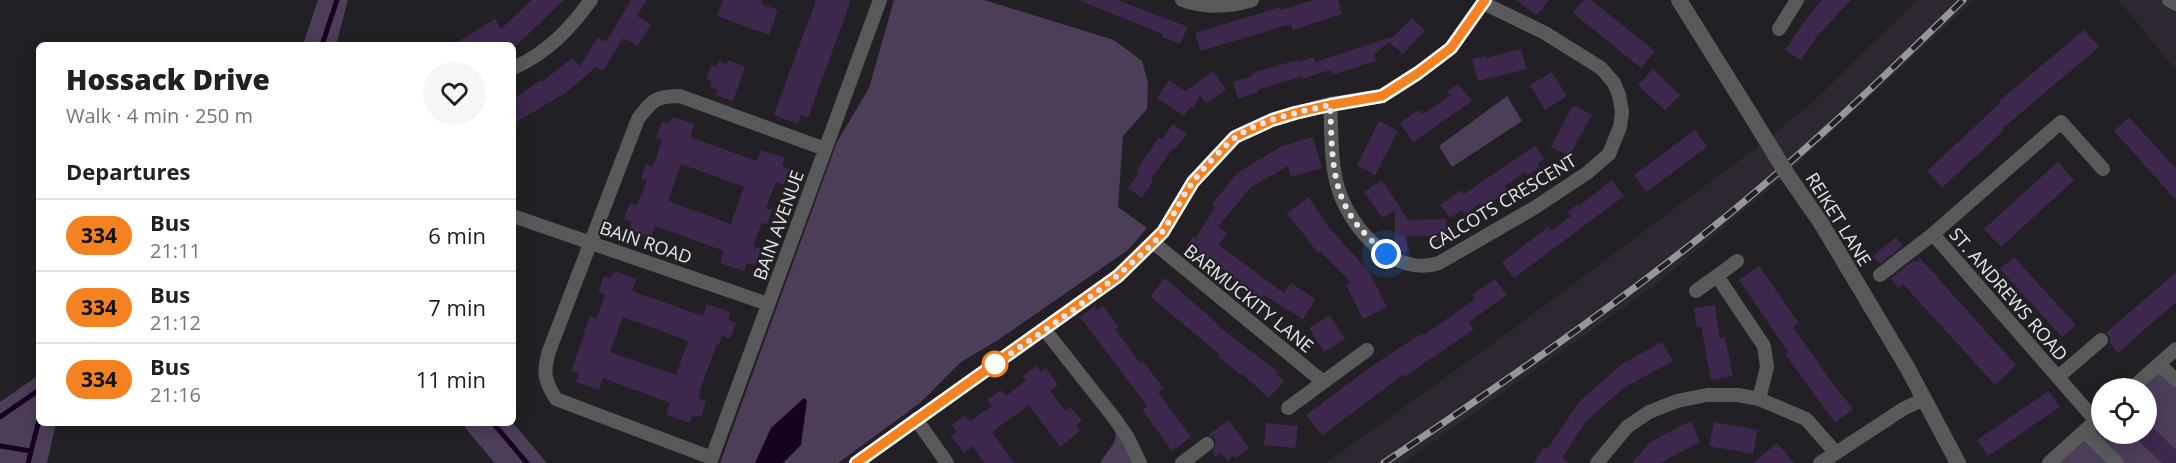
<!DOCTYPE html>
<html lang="en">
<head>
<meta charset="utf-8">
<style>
  :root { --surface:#fff; --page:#f6f6f6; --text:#202124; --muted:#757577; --line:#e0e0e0 }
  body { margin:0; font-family:"Open Sans",sans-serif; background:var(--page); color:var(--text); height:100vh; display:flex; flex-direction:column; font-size:22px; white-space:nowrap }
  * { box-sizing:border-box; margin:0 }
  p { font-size:20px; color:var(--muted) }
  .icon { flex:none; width:33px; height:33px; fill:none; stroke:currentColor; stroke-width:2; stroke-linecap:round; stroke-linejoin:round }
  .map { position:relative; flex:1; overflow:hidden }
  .side { position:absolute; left:36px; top:42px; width:480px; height:384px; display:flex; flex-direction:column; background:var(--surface); border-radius:9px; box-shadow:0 3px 15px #0003 }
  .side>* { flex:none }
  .badge { padding:0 12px; border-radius:20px; font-size:21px; line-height:39px }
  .buttons { position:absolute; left:2091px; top:378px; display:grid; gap:12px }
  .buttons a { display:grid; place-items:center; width:66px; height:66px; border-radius:50%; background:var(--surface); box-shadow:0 3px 15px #0003; font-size:30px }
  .you { position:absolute; width:30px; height:30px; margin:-15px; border:4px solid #fff; border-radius:50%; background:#1a73e8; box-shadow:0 0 0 9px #1a73e833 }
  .map>.badge { position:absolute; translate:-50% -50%; box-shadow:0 0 0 3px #fff }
  h2 { padding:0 30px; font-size:22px; line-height:54px }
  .round { display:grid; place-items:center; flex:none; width:63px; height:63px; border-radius:32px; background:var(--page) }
  .headline { display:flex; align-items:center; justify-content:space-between; height:102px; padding:0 30px }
  h1 { font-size:28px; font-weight:800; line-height:45px }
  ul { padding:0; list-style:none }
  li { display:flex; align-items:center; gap:18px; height:72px; padding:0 30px; border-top:2px solid var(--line) }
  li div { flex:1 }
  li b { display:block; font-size:22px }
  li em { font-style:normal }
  li .badge { min-width:66px; font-weight:700; text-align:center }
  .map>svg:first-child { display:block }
</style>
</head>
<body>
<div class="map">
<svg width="2176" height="463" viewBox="0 0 2176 463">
  <rect width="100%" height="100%" fill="#222024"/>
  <!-- built -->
  <path fill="#2c2730" d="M1917 0H1974L1787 174 1654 286 1403 463H1326L1506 334 1756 148 1813 102Z
    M2118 0H2176V70Z"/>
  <!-- green -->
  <path fill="#4c3d59" d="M318 0H348L336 45H303Z
    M894 0H984L1114 40 1142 61 1148 82 1147 109 1123 136 1118 207 1147 228 1128 250 998 340 961 362 920 403 838 463H720L837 142 869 88Z
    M1507 96 1522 121 1452 167 1439 146Z
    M2159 364 2176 380V463H2049L2101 416 2102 434H2146V388H2132Z
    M39 375V423H56L47 463H0V402Z
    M1115 419 1140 463H1100C1114 440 1117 449 1115 419Z
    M461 423H513L547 463H495Z"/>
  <!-- water -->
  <path fill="#160223" d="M804 398 807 401 801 445 783 463H755L771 428Z"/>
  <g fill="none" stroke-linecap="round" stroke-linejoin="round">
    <!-- stream -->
    <path stroke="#160223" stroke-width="5" d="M322 45 337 0
      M0 417 39 390
      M493 423 527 463
      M0 446 31 451
      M28 463 39 420"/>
  </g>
  <!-- building -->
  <path fill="#3d274d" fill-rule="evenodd" d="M532 0H564L517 45H452L495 19 501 29Z
    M631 0H647L637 16 651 24 638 46 623 38 603 71 596 67 567 92 513 124V99L541 80 542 82 572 58 580 66 598 37 606 42Z
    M723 0H762L761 4 778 10 769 35 717 16Z
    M816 0H851L808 118 801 115 798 124 774 115Z
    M1078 0H1118L1188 27 1180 44 1162 37 1163 34Z
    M1313 0H1338L1342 14 1293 30 1291 24 1200 51 1195 33 1280 7 1281 10Z
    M1516 0H1549L1537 15Z
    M1584 0H1591L1655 51 1641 68 1573 13Z
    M1822 0H1851L1818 35 1801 60 1785 50 1807 18Z
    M1412 18 1425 30 1403 54 1389 42 1391 40 1374 55 1376 61 1332 75 1330 70 1302 79V76L1257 90 1258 92 1238 99 1233 82 1253 76 1252 73 1297 60 1298 62 1314 57 1315 62 1394 36Z
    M2084 30 2099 47 2003 128 2005 129 1942 188 1927 171 2000 103 1999 101Z
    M1521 49 1527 69 1478 81 1472 59 1485 56 1486 58Z
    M728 60 745 67 733 101 716 95 718 90 710 87 712 81 706 79 711 65 717 67 719 61 727 64Z
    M1653 69 1680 95 1665 110 1638 85Z
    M1215 70 1214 72 1226 90 1206 103 1200 95 1193 108 1190 107 1184 116 1157 98 1169 80 1185 91Z
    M1552 72 1567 96 1545 110 1530 85Z
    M1458 84 1472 101 1413 142 1400 123 1419 110 1422 115 1450 95 1447 91Z
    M1573 105 1592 115 1569 156 1551 147Z
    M672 117 694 124 690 137 757 161 761 150 785 158 782 166 789 169 784 185 776 182 766 208 772 210 767 224 762 223 753 246 761 249 755 265 747 263 744 271 720 263 724 251 655 226 651 238 629 230 631 222 624 219 630 203 637 205 647 180 641 178 646 164 653 167 662 140 656 138 662 121 669 124ZM681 164 744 187 731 224 668 201Z
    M2129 117 2176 169V200L2114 131Z
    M1379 121 1398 131 1375 175 1357 165Z
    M1173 124 1187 134 1175 149 1173 148 1151 179 1153 181 1142 198 1128 188 1139 172 1137 170 1159 137 1162 139Z
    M1695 130 1707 147 1646 192 1634 175Z
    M1313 137 1322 168 1291 177 1288 166 1250 188 1218 227 1227 232 1219 245 1284 293 1291 283 1316 299 1303 319 1264 295 1261 299 1226 273 1227 272 1186 247 1193 236 1196 238 1215 207 1212 204 1237 173 1282 146Z
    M1535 146 1544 159 1537 164 1540 167 1528 175 1525 172 1505 186 1508 191 1483 207 1480 203 1465 215 1462 210 1450 218 1440 205 1462 190 1464 194Z
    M2058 162 2074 180 2001 247 1984 229Z
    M1382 180 1408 220 1446 219V242H1434L1433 236H1407V254L1395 249V210L1383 218 1364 192Z
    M1612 180 1624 196 1514 278 1502 262 1548 227 1551 231 1571 216 1568 212 1578 204 1579 206Z
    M1309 197 1330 229 1369 271 1387 307 1363 319 1346 285 1351 283 1320 251 1318 253 1287 213Z
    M1896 237 1903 246 1880 264 1873 256Z
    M2014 257 2076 325 2062 337 2000 269Z
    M1920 258 2016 365 1995 385 1903 284 1898 288 1891 278 1914 260 1916 262Z
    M1759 266 1799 323 1793 327 1831 381 1853 409 1835 423 1785 354 1788 352 1739 280Z
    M614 271 637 279 632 291 703 316 707 304 731 312 728 320 736 323 730 339 722 336 719 345 717 344 700 390 699 398 706 401 701 417 693 415 690 423 666 415 670 403 603 378 599 390 576 382 579 374 571 371 585 332H584L590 316 597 318 605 294 598 292 604 276 611 278ZM623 317 688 341 676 375 610 352Z
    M2176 272V302L2118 353 2110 343V338L2106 333Z
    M1165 278 1218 324 1217 325 1278 372 1276 374 1284 381 1269 398 1241 373 1240 374 1218 357 1220 355 1150 296Z
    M1495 279 1507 295 1469 322 1474 329 1404 377 1402 375 1322 436 1306 415 1372 366 1422 333 1424 335 1475 299 1472 295Z
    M1715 305 1720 338 1725 337 1733 376 1711 380 1701 327H1697L1694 308Z
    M1095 306 1097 310 1103 306 1119 327 1115 329 1140 363 1143 361 1163 388 1158 392 1191 437 1172 451 1142 410 1147 406 1080 317Z
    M1330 315 1345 339 1324 352 1309 328Z
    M1662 342 1673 361 1625 387 1586 421 1562 458 1570 463H1534L1544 447 1547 449 1580 401 1622 364Z
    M1036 366 1041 372 1046 368 1058 385 1050 391 1065 411 1071 407 1082 421 1076 425 1080 431 1060 447 1029 405 992 432 1014 463H985L972 446 964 453 951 436 957 432 952 425 965 415 970 421 992 406 987 400 1001 390 1006 396 1026 380 1023 376Z
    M2049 391 2060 407 1988 456 1977 440Z
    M1229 420 1249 448 1235 458 1233 456 1227 461 1221 453 1216 457 1212 452 1216 442 1214 438 1208 435Z
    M1691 421 1700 442 1660 463H1632L1650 442Z
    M2146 421 2176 450V463H2162L2131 434H2146Z
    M1714 422 1758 430 1753 454 1709 446Z
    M1266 423 1298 426 1295 448 1264 445Z
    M1777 443 1794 463H1753Z"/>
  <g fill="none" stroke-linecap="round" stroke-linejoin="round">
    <!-- minor -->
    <path stroke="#59585a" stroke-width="14" d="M1182 0C1203 8 1231 7 1252 0
      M2169 0 2176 4
      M1779 29 1797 0
      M513 68C546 54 570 29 591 0
      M1330 104C1332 131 1330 162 1338 188 1350 228 1394 278 1439 263L1534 208 1587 173 1609 154 1620 127 1622 112 1619 95 1614 83 1601 68 1545 33 1483 3
      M513 216 768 304
      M1154 243 1322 381
      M1737 261 1717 276 1764 346 1767 367 1759 399
      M1880 275 1933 234
      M1696 291 1717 276
      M1044 329 1115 419 1128 438 1140 463
      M2159 364 2176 380
      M2058 377 2101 340
      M2132 388 2176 349
      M1288 408 1367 350
      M916 419 947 463
      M2096 421 1933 234 2061 122 2103 169
      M2085 432 2117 463
      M712 458 556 399C544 380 543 372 549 351L638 119C652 100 656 96 680 96L825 149
      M710 463 880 0
      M856 463 1118 276 1163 232 1193 182 1235 137 1272 120 1295 113 1330 104 1382 96 1418 73 1451 48 1485 0
      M1182 463 1207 444
      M1597 463 1627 427 1649 412 1677 401 1707 395H1738L1759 399 1806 419 1836 453 1903 409 1924 399
      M1820 463 1836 453
      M2049 463 2101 416"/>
    <!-- tertiary -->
    <path stroke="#59585a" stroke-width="16" d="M1679 0 1752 117
      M1821 223 1907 367 1958 463"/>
    <defs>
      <path id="rail" d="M1384 463C1494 389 1604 314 1708 231 1797 160 1881 80 1963 0"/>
    </defs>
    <!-- rail casing -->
    <use href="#rail" stroke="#979699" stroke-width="7"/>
    <!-- rail -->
    <use href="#rail" stroke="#222024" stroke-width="4.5" stroke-dasharray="14" stroke-linecap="butt"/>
    <!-- tertiary-bridge -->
    <path stroke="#59585a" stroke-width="16" d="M1752 117 1787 174 1821 223"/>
  </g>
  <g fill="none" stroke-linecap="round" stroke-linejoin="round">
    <defs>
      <path id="line" d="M856 463 1118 276 1163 232 1193 182 1235 137 1272 120 1295 113 1330 105 1382 96 1418 73 1451 48 1485 0"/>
    </defs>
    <!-- line casing -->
    <use href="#line" stroke="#fff" stroke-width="14"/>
    <!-- line -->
    <use href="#line" stroke="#f58220" stroke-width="9"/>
    <!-- walk -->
    <path stroke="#e7e6e9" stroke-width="6" stroke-dasharray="0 10.8" d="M995 364 990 368C1045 329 1104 292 1152 244 1169 227 1178 203 1192 183 1200 172 1225 145 1236 137 1262 119 1300 112 1330 105 1332 139 1330 178 1347 209 1356 227 1372 241 1386 254"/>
  </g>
  <!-- markers -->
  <circle fill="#fff" stroke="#f58220" stroke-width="3" cx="995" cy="364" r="12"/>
  <g text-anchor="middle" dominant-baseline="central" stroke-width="4.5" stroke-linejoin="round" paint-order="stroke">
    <!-- street labels -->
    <g font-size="18" fill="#e7e6e9" stroke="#222024">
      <text transform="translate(1502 202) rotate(-31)">CALCOTS CRESCENT</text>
      <text transform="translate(1839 219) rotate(58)">REIKET LANE</text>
      <text transform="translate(778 225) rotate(-70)">BAIN AVENUE</text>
      <text transform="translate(646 242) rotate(19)">BAIN ROAD</text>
      <text transform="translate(2009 294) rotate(49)">ST. ANDREWS ROAD</text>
      <text transform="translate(1249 298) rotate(39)">BARMUCKITY LANE</text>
    </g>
  </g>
</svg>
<div class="buttons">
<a><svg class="icon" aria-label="locate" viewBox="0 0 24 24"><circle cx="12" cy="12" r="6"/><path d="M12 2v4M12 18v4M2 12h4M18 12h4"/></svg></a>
</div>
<div class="you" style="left:1386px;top:254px"></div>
<section class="side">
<div class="headline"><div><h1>Hossack Drive</h1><p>Walk · 4 min · 250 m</p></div><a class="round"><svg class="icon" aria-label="heart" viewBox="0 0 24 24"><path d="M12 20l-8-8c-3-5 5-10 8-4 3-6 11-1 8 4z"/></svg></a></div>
<h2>Departures</h2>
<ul>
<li><span class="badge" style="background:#f58220;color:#111">334</span><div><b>Bus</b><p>21:11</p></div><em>6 min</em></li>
<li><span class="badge" style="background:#f58220;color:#111">334</span><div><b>Bus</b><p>21:12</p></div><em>7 min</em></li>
<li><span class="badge" style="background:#f58220;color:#111">334</span><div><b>Bus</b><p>21:16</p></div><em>11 min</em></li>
</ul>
</section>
</div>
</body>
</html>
